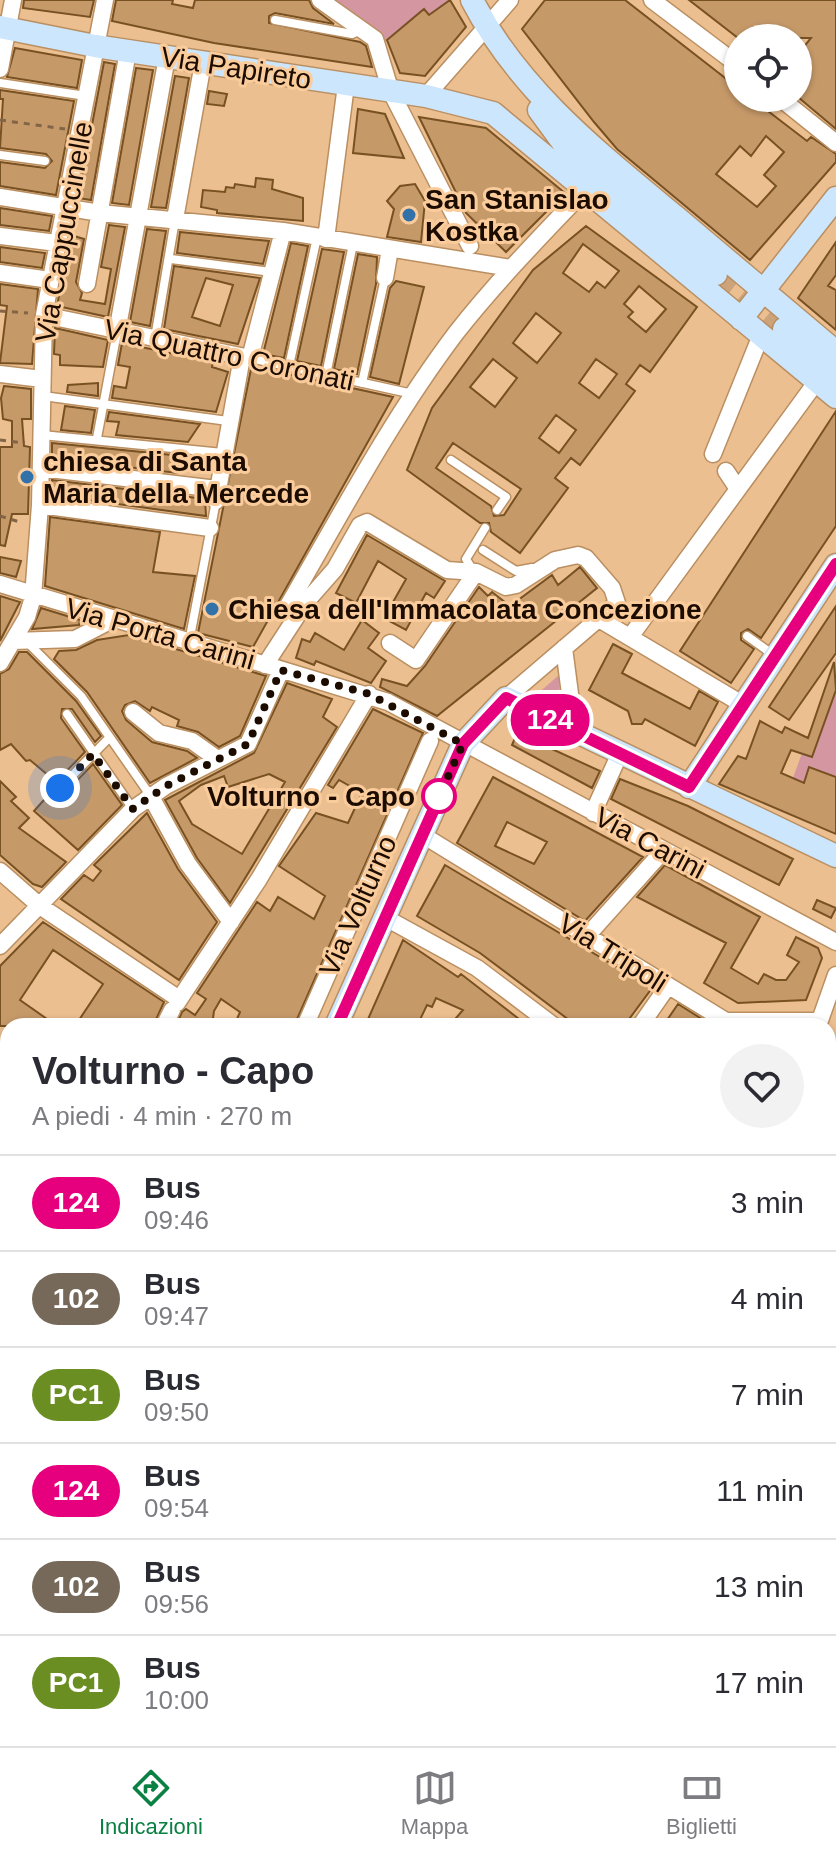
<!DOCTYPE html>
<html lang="it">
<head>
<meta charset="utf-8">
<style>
  :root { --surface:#fff; --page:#f2f2f3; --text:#2b2b33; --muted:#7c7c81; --line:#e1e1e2; --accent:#0b8043 }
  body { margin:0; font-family:Helvetica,sans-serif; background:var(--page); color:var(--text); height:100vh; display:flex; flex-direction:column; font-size:30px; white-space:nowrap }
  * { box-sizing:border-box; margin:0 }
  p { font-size:26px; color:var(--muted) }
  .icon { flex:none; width:44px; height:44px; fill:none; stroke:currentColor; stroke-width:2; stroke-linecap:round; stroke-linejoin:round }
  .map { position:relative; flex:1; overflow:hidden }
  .sheet { position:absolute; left:0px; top:1018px; width:836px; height:728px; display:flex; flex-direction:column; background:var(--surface); border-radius:24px 24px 0 0; box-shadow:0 2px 6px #0004 }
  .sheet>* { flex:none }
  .badge { padding:0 16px; border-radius:26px; font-size:28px; line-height:52px }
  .buttons { position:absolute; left:724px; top:24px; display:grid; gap:16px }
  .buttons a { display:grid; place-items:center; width:88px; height:88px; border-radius:50%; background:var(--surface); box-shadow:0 2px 6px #0004; font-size:40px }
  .you { position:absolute; width:40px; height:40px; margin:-20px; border:6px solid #fff; border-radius:50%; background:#1a73e8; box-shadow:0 0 0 12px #1a73e833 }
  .map>.badge { position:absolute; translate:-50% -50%; box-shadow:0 0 0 4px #fff }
  .round { display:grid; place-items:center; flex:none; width:84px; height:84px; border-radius:42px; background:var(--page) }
  .head { display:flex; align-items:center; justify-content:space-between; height:136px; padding:0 32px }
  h1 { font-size:38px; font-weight:700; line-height:60px }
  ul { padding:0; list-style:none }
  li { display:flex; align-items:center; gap:24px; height:96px; padding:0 32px; border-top:2px solid var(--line) }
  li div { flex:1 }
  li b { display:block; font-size:30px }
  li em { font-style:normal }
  li .badge { min-width:88px; font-weight:700; text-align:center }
  .tabs { display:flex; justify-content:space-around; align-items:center; height:112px; border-top:2px solid var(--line); background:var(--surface); font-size:22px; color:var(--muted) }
  .tabs a { display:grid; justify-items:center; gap:4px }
  .tabs .on { color:var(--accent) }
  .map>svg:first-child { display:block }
</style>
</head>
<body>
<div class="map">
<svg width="836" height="1746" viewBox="0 0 836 1746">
  <rect width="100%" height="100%" fill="#ecbf90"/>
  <!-- green -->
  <path fill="#d497a2" d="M328 0H449L429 15 424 10 382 45Z
    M836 658V794L793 778Z
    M559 675 560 702 556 707 536 695Z"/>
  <!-- building -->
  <path fill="#c69969" stroke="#785123" stroke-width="2" fill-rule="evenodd" d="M24 0H94L90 17 23 8Z
    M116 0H173L172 4 193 8 195 0H309L313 8 334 24 275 13 269 16V23L360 42 366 46 372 67 214 43 112 21Z
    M450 0 466 27 425 76 400 73 387 40 424 9 429 15Z
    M545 0H625L738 88V98H751L807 141 811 137 836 154V162L750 260 617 149 594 122 522 29ZM766 136 784 152 764 175 776 186 757 207 716 174 740 146 751 156Z
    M689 0H836V129L798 97V54L811 38H738Z
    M15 48 82 60 77 88 7 77Z
    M104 62 115 64 91 200 78 198Z
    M136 68 153 70 129 205 112 203Z
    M175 76 189 78 166 208 151 207Z
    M0 90 74 101 56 195 0 186V162L45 168 52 161 46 154 0 148 3 99H0Z
    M209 91 227 94 224 106 207 104Z
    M358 109 385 114 404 158 353 153Z
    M419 117 486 128 565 193 506 252 466 213Z
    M256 178 273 180 272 189 303 198V221L217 213V210L201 207 203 190 225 192 226 187 234 188 235 184 255 187Z
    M415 184 425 201 421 242 387 237 394 209 387 201 400 186Z
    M0 208 52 216 49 231 0 225Z
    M109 225 125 227 108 317 57 306 71 235 84 239 76 282 82 293 80 300 105 304 111 269 101 267Z
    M586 226 697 307 650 372 640 365 626 384 635 391 580 465 571 458 555 478 568 488 520 553 491 532 489 523H480L407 470 432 408 533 270ZM583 244 619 271 605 288 597 282 589 292 563 273ZM639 286 666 309 646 332 628 317 633 312 624 304ZM536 313 561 333 537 363 513 343ZM493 359 517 378 495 407 470 387ZM596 359 617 374 599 398 579 383ZM556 415 576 430 559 453 539 438ZM453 443 521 489 504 515 494 516 491 506 436 468Z
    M147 229 166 231 150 326 130 322Z
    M180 232 269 241 263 264 177 253Z
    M836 242V275L828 286 836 290V330L798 298Z
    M291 243 308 246 284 358 263 354Z
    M0 247 45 253 42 268 0 262Z
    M322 249 344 252 321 366 297 361Z
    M358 254 377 257 376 284 357 374 334 369Z
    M174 266 260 278 238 344 164 329ZM206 278 233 285 220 326 192 317Z
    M396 281 424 287 399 384 370 377 390 288Z
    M0 284 38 289 32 364 0 363 7 306 0 305Z
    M55 328 108 340 103 367 60 365V355L54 354Z
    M122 343 213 362 212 367 228 372 216 412 112 398 114 386 126 388 130 367 118 365Z
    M256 367 393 397 253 647 198 633 251 369Z
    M98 383V396L67 392 68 385Z
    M4 386 31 389V419H22L24 446 30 447 28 514H12L5 546 0 545V447H12V421L3 419 1 398Z
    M65 406 95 410 91 433 61 430Z
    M836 411V526L761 638 748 629 741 633V640L754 649 731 683 680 651Z
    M109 412 200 424 188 442 116 435 119 422 107 421Z
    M52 443 182 456 177 473 52 458Z
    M52 480 205 499 206 516 51 495Z
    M50 517 160 532 153 572 195 576 184 629 45 586Z
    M367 535 445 581 434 598 426 593 406 630 384 618 406 579 378 561 356 603 336 593Z
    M0 557 21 561 16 577 0 573Z
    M580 567 597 588 437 716 380 687 382 679 407 686 425 666 479 587 488 596 492 592 510 606 552 575 558 585Z
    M0 596 20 602 0 641Z
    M836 606V653L789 720 769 707Z
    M41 608 80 620 79 625 32 629Z
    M362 620 379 633 368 648 386 661 371 683 316 661 314 665 296 658 302 639 310 642 315 633 344 650Z
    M129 635 266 676 240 736 219 747 198 732 177 726 179 720 152 707 150 711 135 701 125 705 122 711 126 720 152 742 187 751 197 758 150 783 87 692 54 659 59 651 76 650 97 640Z
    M613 644 632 654 622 673 690 709 699 691 718 702 695 746 645 719 642 724H632L628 711 589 690Z
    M19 652H27L76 701 101 736 95 742 72 709H62L61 718 85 752 56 782 30 760 26 761 11 744 0 750V674L9 669Z
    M834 662 836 690 812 757 791 750 781 773 804 783 809 767 836 777V834L719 784 738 756 746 759 760 721 782 733 785 727 808 738Z
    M287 683 332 699 323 717 337 727 230 903 197 858 165 800 254 753ZM269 774 285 782 242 854 192 824 179 801 201 785 224 776 228 787Z
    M373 709 423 733 294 1026H234L240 1012 221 999 214 1011 212 1026H176L182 1012 186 1009 195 1015 206 999 197 993 257 902 270 911 278 897 314 919 325 896 279 866 316 813 348 823 362 793 339 780 333 788 328 785Z
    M517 733 600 771 592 788 512 745Z
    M93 764 122 805 78 850 34 811 53 790 59 795 65 793Z
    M493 777 643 857 585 921 457 843ZM507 822 547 842 534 864 495 846Z
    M620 779 688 806 793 859 779 885 611 799Z
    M0 781 16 797 11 801 29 818 19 828 66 862 42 887 33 884 0 855Z
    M147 813 178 869 217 922 179 980 61 899 84 875 93 881 101 871 94 865Z
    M445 865 652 988 624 1026H577L480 953 417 916Z
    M665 865 760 917 731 968 758 984 764 974 776 980H786L799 962 787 955 796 937 818 948 822 958 806 1000 738 1003 704 983 726 943 637 897Z
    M817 900 836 908 831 918 813 909Z
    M43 922 164 1002 153 1026H75L103 984 53 950 20 1000 57 1026H0V966Z
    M403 940 458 977 461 974 528 1026H449L463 1010 436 998 432 1007 427 1005 417 1026H365Z
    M678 1004 713 1026H663Z"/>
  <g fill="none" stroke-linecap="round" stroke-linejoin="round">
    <!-- secondary-tunnel -->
    <path stroke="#cda47a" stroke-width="22" stroke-dasharray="22 11" stroke-linecap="butt" d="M716 274 784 329"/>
    <defs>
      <path id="lane" d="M275 20 352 34 363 29
        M0 83 86 96
        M0 155 45 161
        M171 259 271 272
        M155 338 175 220
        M250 358 413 394
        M289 366 317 237
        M326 375 353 244
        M362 383 385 278
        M43 396 228 421
        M42 435 223 453
        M97 438 117 332
        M451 460 506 497 497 510
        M483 550 516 571 532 568
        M472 569 466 559 485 528
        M747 636 775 656
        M27 642 81 696 150 795
        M189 642 216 501
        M67 714 133 809
        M60 788 109 738
        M445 1746 448 1738"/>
      <path id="street" d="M320 0 375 39 391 92 470 246
        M652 0 738 65
        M0 69 13 0
        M426 96 510 0
        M780 98 836 143
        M0 197 100 213 283 231 511 268
        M175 219 203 63
        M0 236 57 243
        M326 239 346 85
        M0 273 50 280
        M385 278 390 249
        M87 284 128 51
        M44 315 250 358 283 231
        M117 332 167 57
        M0 374 42 379
        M713 454 761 335
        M41 468 217 489
        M726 471 738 489
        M216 501 242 357
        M40 505 210 528
        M0 584 388 702 836 942
        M297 615 286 609C340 516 391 419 456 333 496 282 542 235 587 188
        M599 619 742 704
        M630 637 817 381
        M13 641 75 639 114 619
        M390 643 416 660 476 572
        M564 648 575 732
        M0 663 27 617 33 597 40 505 44 315 105 0
        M265 665 306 602 335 569 360 525 367 522 447 570 476 572 506 587 516 585 555 560 578 555 586 558 612 588 617 603 506 698
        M133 712 159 733 192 741 216 758
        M150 795 188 864 231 922
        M593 813 620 753
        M421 834 726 1021H819
        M0 871 40 906 179 999
        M384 917 477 968 554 1026
        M587 936 663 851
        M0 946 133 809 166 786 248 744 281 670
        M177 1003 259 879 369 694
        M164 1026 172 1010
        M305 1026 430 741
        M640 1026 668 986
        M818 1026 836 975
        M0 1171 8 1175
        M828 1175 836 1178
        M828 1283 836 1286
        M0 1295 8 1298
        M0 1364 8 1342
        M828 1376 836 1378
        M0 1497 8 1499
        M828 1538 836 1557
        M0 1544 8 1547
        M828 1570 836 1587
        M0 1610 8 1595
        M828 1639 836 1638
        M0 1640 8 1644
        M828 1681 836 1658
        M0 1701 8 1705
        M611 1738 636 1746
        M7 1746 2 1743 8 1732
        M47 1746 52 1738
        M287 1746 290 1738
        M356 1746 359 1738
        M571 1746 574 1738
        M806 1746 808 1738"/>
      <path id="secondary" d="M472 0C519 91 599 153 676 217 730 262 783 307 836 352
        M0 27 95 46 426 96 493 113 836 397
        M539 110 569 151 716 274
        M741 319 836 198
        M784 329 836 373
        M689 787 836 565
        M336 1026 463 744 506 698 836 856
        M828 1074 836 1068
        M144 1746 148 1738"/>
    </defs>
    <!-- lane casing -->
    <use href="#lane" stroke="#ba8f61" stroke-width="11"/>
    <!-- street casing -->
    <use href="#street" stroke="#ba8f61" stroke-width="19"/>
    <!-- secondary casing -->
    <use href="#secondary" stroke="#ba8f61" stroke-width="25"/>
    <!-- path -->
    <path stroke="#826447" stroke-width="3" stroke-dasharray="6 6" stroke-linecap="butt" d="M0 120 65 129
      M0 311 28 313
      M0 440 25 443
      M0 516 23 523"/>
    <!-- lane -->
    <use href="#lane" stroke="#fff" stroke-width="8"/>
    <!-- street -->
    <use href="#street" stroke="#fff" stroke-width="16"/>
    <!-- secondary -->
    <use href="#secondary" stroke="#cce6fd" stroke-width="22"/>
  </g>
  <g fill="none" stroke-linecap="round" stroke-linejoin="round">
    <defs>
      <path id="line" d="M337 1026 463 744 506 698 689 787 836 564"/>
    </defs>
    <!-- line casing -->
    <use href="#line" stroke="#fff" stroke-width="18"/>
    <!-- line -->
    <use href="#line" stroke="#e6007e" stroke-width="12"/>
    <!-- walk -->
    <path stroke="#1c0c00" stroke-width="8" stroke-dasharray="0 14.4" d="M60 788 93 754 133 809 166 786 248 744 281 670 369 694 463 744 439 796"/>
  </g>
  <!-- markers -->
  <g fill="#3272a9" stroke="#facc9c" stroke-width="3">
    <circle cx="409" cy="215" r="8"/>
    <circle cx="27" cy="477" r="8"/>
    <circle cx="212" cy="609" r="8"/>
  </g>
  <circle fill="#fff" stroke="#e6007e" stroke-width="4" cx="439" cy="796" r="16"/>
  <g text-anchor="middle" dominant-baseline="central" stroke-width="6" stroke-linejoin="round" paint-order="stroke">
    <!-- street labels -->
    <g font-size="28" fill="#1c0c00" stroke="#facc9c">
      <text transform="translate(236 68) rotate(9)">Via Papireto</text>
      <text transform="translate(64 232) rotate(-80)">Via Cappuccinelle</text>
      <text transform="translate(229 355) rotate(12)">Via Quattro Coronati</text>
      <text transform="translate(160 634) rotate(16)">Via Porta Carini</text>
      <text transform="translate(650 843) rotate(28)">Via Carini</text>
      <text transform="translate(358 906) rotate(-66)">Via Volturno</text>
      <text transform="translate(613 953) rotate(32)">Via Tripoli</text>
    </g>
    <!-- poi labels -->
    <g font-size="28" font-weight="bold" fill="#1c0c00" stroke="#facc9c" text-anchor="start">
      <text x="425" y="199">San Stanislao<tspan x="425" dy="32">Kostka</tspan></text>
      <text x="43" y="461">chiesa di Santa<tspan x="43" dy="32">Maria della Mercede</tspan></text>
      <text x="228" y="609">Chiesa dell'Immacolata Concezione</text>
    </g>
    <!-- stop labels -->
    <g font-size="28" font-weight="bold" fill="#1c0c00" stroke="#facc9c" text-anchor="end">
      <text x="415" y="796">Volturno - Capo</text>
    </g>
  </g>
</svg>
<div class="buttons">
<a><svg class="icon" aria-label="locate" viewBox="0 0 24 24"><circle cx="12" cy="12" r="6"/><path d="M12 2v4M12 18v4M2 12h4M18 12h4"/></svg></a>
</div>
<div class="you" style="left:60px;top:788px"></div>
<b class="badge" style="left:550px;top:720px;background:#e6007e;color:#fff">124</b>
<section class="sheet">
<div class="head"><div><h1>Volturno - Capo</h1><p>A piedi · 4 min · 270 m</p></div><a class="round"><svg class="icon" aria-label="heart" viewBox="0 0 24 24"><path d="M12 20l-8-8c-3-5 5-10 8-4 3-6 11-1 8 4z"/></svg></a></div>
<ul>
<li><span class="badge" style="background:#e6007e;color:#fff">124</span><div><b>Bus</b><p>09:46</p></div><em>3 min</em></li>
<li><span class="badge" style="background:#766959;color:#fff">102</span><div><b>Bus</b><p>09:47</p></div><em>4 min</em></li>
<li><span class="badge" style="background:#6b8e23;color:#fff">PC1</span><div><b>Bus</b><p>09:50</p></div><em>7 min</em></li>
<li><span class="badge" style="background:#e6007e;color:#fff">124</span><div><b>Bus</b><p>09:54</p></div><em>11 min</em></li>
<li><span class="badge" style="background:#766959;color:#fff">102</span><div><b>Bus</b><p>09:56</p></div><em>13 min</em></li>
<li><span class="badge" style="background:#6b8e23;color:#fff">PC1</span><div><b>Bus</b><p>10:00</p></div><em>17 min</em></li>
</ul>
</section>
</div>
<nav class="tabs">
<a class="on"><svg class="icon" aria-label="directions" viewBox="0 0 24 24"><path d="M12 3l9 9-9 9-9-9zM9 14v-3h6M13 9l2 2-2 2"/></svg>Indicazioni</a>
<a><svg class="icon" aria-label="map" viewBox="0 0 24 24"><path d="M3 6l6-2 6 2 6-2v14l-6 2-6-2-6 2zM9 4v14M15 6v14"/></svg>Mappa</a>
<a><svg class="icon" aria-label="tickets" viewBox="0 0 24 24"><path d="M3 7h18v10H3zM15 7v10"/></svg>Biglietti</a>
</nav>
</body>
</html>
